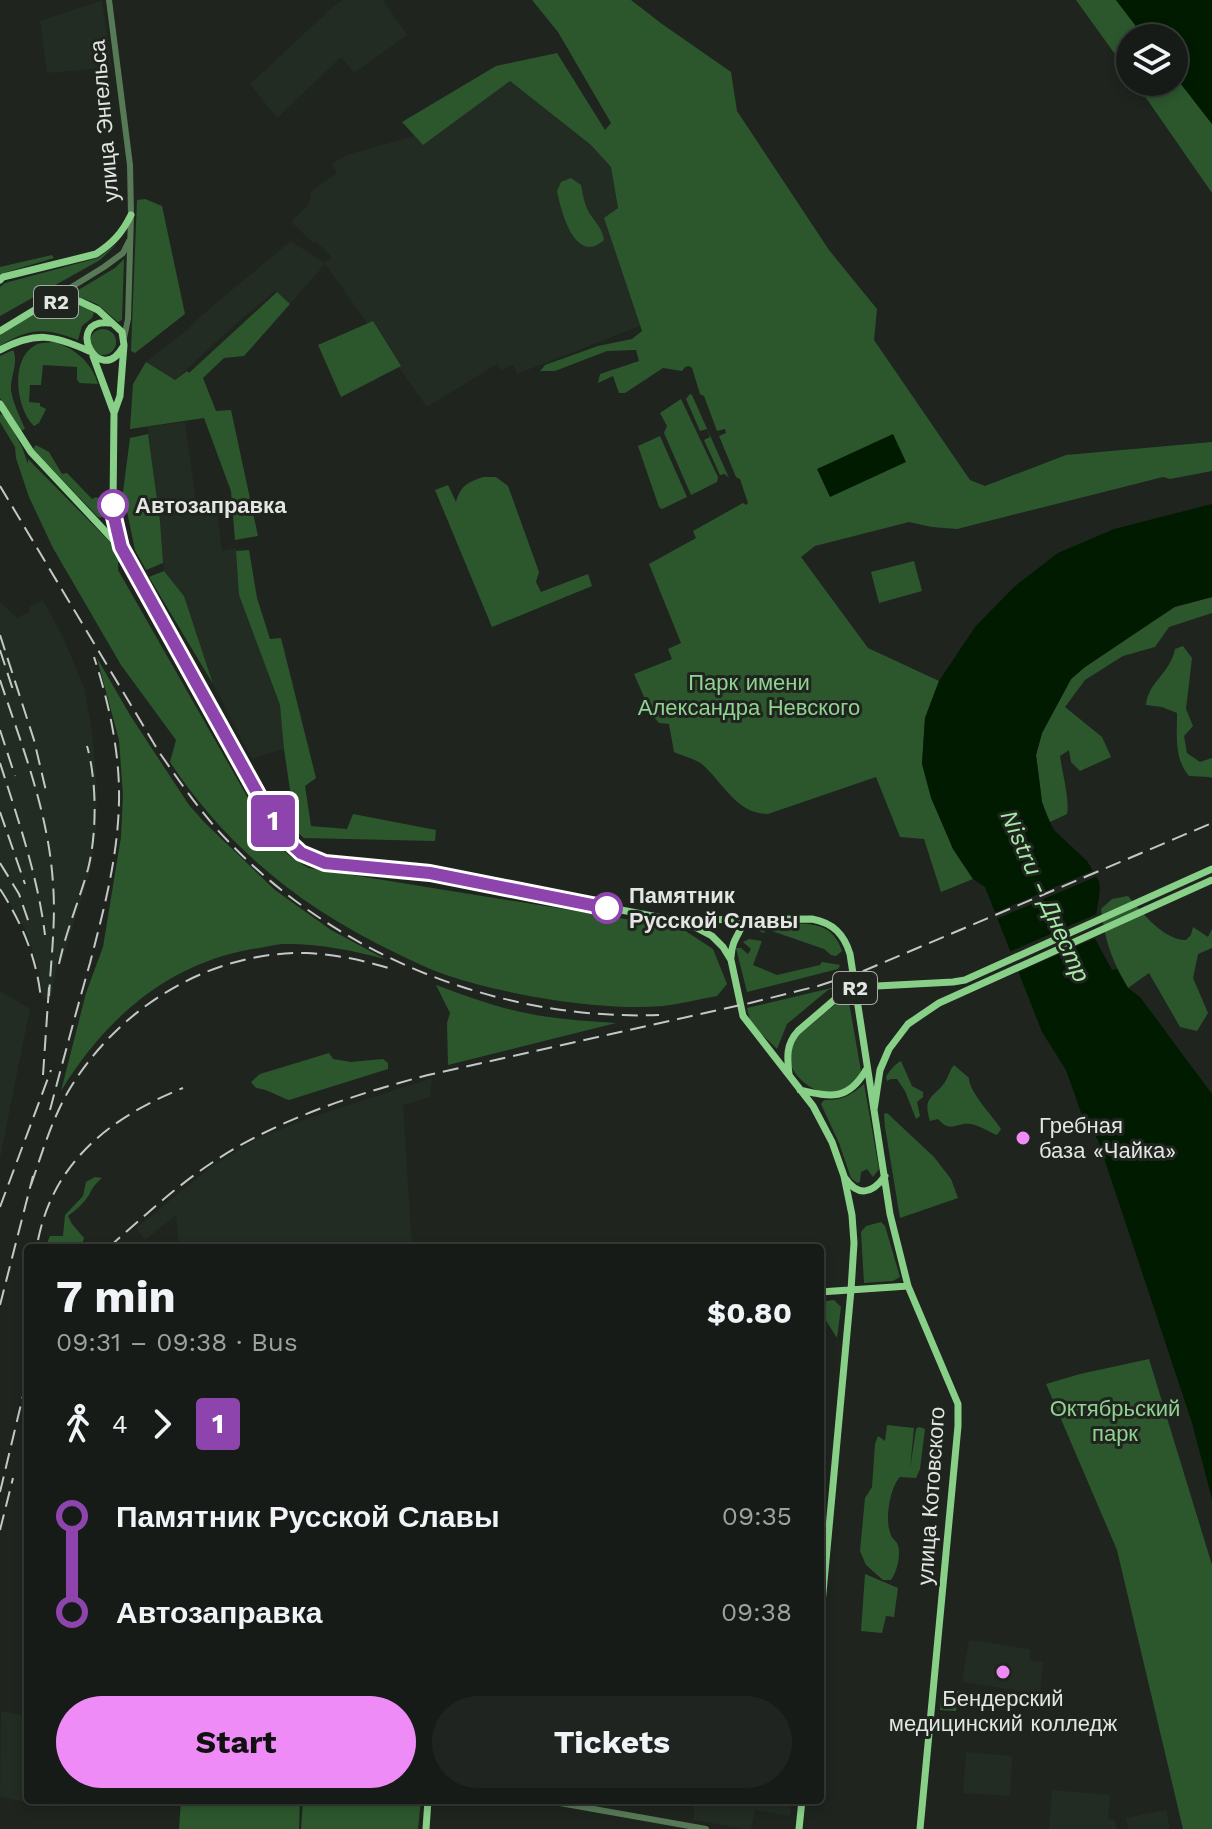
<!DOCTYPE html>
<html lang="en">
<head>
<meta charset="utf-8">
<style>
  :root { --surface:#171b17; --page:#202420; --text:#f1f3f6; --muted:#9ea1a1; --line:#363936; --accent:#ef8bf7 }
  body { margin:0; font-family:"Work Sans",sans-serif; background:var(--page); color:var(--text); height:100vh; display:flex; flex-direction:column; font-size:30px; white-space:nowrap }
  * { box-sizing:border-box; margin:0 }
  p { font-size:26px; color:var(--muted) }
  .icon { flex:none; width:44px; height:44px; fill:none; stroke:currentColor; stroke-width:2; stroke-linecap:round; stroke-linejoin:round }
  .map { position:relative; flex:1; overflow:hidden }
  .drawer { position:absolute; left:24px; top:1244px; width:800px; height:560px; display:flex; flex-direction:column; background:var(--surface); border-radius:8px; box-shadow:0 4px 12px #0003,0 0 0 2px var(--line) }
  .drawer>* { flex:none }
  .badge { padding:0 16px; border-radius:6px; font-size:28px; line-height:52px }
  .fabs { position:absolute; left:1116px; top:24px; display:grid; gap:16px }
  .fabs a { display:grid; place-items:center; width:72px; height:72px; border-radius:50%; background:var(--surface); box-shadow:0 4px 12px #0003,0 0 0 2px var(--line); font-size:40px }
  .map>.badge { position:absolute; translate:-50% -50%; box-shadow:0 0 0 4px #fff }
  .legs { display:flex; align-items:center; gap:12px; height:88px; padding:0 32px; font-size:26px }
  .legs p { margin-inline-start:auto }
  .headline { display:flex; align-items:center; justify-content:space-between; height:136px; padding:0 32px }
  h1 { font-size:44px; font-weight:700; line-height:60px }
  .button { display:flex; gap:16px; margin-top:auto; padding:16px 32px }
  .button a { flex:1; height:92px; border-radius:48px; background:var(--accent); color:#111; font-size:32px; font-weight:700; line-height:92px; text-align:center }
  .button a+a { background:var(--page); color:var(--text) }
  ul { padding:0 32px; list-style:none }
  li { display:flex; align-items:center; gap:28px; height:96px; font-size:30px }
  li i { display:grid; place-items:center; width:12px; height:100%; margin:0 10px; background:currentColor }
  li i::after { content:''; width:20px; height:20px; margin:-10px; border:6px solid; border-radius:50%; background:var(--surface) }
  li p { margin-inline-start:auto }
  li:first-child i { background:linear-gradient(#0000 50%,currentColor 0) }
  li:last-child i { background:linear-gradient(currentColor 50%,#0000 0) }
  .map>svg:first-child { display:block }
</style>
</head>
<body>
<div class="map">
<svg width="1212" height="1829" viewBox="0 0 1212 1829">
  <rect width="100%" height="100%" fill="#1f241f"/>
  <!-- built -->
  <path fill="#222c22" d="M102 0 112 67 47 73 40 21Z
    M343 0H383L407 35 354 73 341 57 277 118 250 84 335 5Z
    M510 81 591 145 611 167 618 209 604 218 640 326 517 374 513 365 501 370 497 364 427 407 325 264 290 304 275 291 230 329 175 380 146 362 188 329 202 315 291 241 325 263 332 257 315 241 313 243 291 222 309 204 311 192 337 173 332 164 346 155 415 136 423 145Z
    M185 422 198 515 217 512 222 551 236 548 239 595 280 705 284 749 252 759 213 684 184 596 164 571 163 563 160 521 147 427Z
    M43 600 62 635 84 687 92 730 97 787 96 831 91 868 63 959H58L51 999 43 998 39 970 26 931 0 886V602L17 618 30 611 29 607Z
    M0 991 30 1009 0 1159Z
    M432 1078 430 1097 403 1105 412 1248H179L176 1215 145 1240 136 1228 211 1167 254 1140 306 1119Z
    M969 1640 1030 1649 1029 1660 1043 1662 1040 1694 962 1682Z
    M1 1711 28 1716V1800H58L57 1807 0 1797Z
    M966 1752 1012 1756 1010 1796 963 1793Z
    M1052 1790 1110 1795 1108 1819 1115 1820 1117 1829H1049Z
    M694 1800H791L790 1816 755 1810 751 1829H744L694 1820Z
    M1166 1810 1170 1829H1128L1126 1818Z"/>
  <!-- green -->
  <path fill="#2c572d" d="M532 0H631L662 24 731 72 737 111 829 250 877 309 874 340 970 480 985 486 1066 455 1212 442V471L1170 479 1163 477 957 529 932 527 909 522 815 546 801 557 868 648 939 681 925 718 922 764 953 849 973 879 941 892 924 839 900 837 876 777 768 814C737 814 724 784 703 765 696 759 683 756 674 752L669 724 659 723 652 715 634 674 672 659 668 649 681 643 649 564 696 538 693 531 743 503 746 505 748 503 740 479 736 477 719 436 726 433 725 429 717 431 704 396 700 394 692 368 689 366 685 367 682 371 663 368 625 393H619L613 376 598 383 600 374 639 361 636 350 607 351 555 371H540L545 365 598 346 632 339 642 331 604 218 618 208 611 167 591 145 510 81 423 145 402 122 496 66 557 53 605 130 611 123 558 32Z
    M1076 0H1116L1145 38H1130V75Z
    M1174 75 1212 124V193L1135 82H1174Z
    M571 178 581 185C583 196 585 208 592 217 598 226 602 229 604 240 575 266 561 211 557 191L561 182Z
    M145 199 162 206 185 314 135 353 131 351 137 200Z
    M117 244 100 260 0 316V287L5 283 98 258Z
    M52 255 54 258 0 274V267Z
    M124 259 122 320 118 322 97 304 74 295 75 292 115 268Z
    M277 292 290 304 244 356 224 358 203 378 216 411 231 410 258 536 235 540 231 491 204 418 130 429 133 384 146 362 175 380 187 371 189 373Z
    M65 302 84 306 94 313 92 318 82 326 78 340C45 328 31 327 0 346V335L46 306Z
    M373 321 401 366 341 397 318 345Z
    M90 342a13 13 0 1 1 26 0a13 13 0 1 1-26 0Z
    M53 342C74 347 92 363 98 384L80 383 77 380V367L43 365 41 385H30L29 402 40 403V406L46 409 39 423 34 426C16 409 10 360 34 346 40 342 46 343 53 342Z
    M13 350C19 362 10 377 11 390 13 404 20 416 25 429L20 431 0 398V356Z
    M690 394 692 395 729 478 725 474 720 475 704 440 710 437 707 429 700 431 686 399Z
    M681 399 718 477 717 482 691 495 664 433 667 426 660 413Z
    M0 414 5 416 22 447 28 464V459L109 541 121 561 118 563V570L256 812C274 840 278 851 309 868L681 928 713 949 727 984 717 996C699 999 681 1004 663 1006 627 1009 589 1005 553 1000 517 994 481 987 446 975 429 969 412 961 396 953 303 909 227 848 170 762L176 740 121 665 53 548 29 497 16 458 15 447 0 422Z
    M148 434 160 521 163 563 146 570 135 550 123 492 130 438Z
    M660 436 687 497 662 509 659 507 638 446Z
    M36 445 49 452 62 474 67 473 92 499 96 497C104 500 106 508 103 516L100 518 97 516 33 449Z
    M483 477H496L508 486 539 572 536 582 541 592 588 574 592 586 492 627 435 490 448 485 456 502C461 485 467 483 483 477Z
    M249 550 257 598 270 639 281 638 316 778 305 786 311 826 347 829 353 814 436 830 435 841 304 838 296 831 284 749 280 705 239 595 236 551Z
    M914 561 922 591 879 603 871 572Z
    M164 571 184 596 213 684 149 577Z
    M1212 597V613L1169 627 1155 647 1123 656 1107 666 1085 680 1065 707 1102 737 1111 757 1080 771 1071 762 1069 750 1060 756C1062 772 1070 800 1067 814L1050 822 1042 802 1036 755 1042 733 1071 679 1085 667 1175 607Z
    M1183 646 1192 658 1186 709 1193 726 1184 736 1187 753 1200 762 1212 758V778L1209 777 1189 776C1174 759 1177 734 1177 713L1162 707 1146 705C1148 682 1170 674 1175 649Z
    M97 658 130 715 164 767 189 805 204 822 275 890 331 930 385 959C351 950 317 943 282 944 272 945 262 948 252 949 167 964 105 1019 61 1091L86 993 103 947 121 837 123 795 119 740Z
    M1128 896C1141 912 1165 941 1186 940L1191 935 1193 927 1208 937 1212 929V948L1198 954 1193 978 1208 1013 1197 1031 1180 1027 1149 973 1128 988C1112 960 1105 942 1101 909L1112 899Z
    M790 923C815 924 833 924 842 951L836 956 831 955 824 949 766 929 764 933 750 927V925L761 928 766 925Z
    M749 939 762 941 753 965 777 975 820 965 822 962 840 965 838 969 747 992 736 948H741L748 954 751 949 743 942Z
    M436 985C464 995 492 1006 521 1012 552 1019 585 1021 616 1023L448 1065 447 1023 450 1013Z
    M844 985 828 990 787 1024 777 1049 751 1024 747 1008Z
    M848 997 861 1071C841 1123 769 1072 794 1040 799 1034 807 1028 813 1023 824 1014 835 1003 848 997Z
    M329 1053 333 1059 351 1062 383 1059 388 1063V1069L289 1100C277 1096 268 1089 256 1088L251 1082 260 1074Z
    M901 1061 912 1086 923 1092V1097L917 1102 920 1116 916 1119 905 1091 897 1079H891L887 1081 886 1077C890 1070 894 1065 901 1061Z
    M954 1065 969 1078C969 1092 992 1115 1001 1129L997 1135C989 1132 979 1125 971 1124 956 1122 951 1134 938 1119L930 1121C922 1096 934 1098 945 1082 949 1076 949 1071 954 1065Z
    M864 1084 879 1169 873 1177 867 1169 861 1172 860 1182 857 1183 851 1178 839 1143 821 1104 824 1100C841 1101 852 1095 864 1084Z
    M887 1113 934 1157 951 1179 958 1198 900 1218 885 1127 884 1114Z
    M95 1177 102 1178C95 1184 93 1187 89 1195 83 1204 76 1210 68 1216L72 1224 84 1238 81 1248H48L47 1243 50 1236H63L65 1215 83 1196 86 1182Z
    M881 1222 885 1226 900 1277 893 1281 864 1283 861 1232 866 1226Z
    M834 1300 841 1307 837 1338 820 1311V1302Z
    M1149 1359 1212 1565V1829H1183L1117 1550 1046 1384 1080 1374Z
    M887 1425 914 1428 910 1469 916 1429 919 1427 925 1429 920 1469 916 1478 900 1477C890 1487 885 1519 890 1532 892 1540 893 1537 897 1543 902 1553 897 1572 891 1580H883L866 1565 860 1551 865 1498 872 1487 875 1444 878 1436 885 1441Z
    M865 1574 898 1588 894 1617 886 1616 882 1633 861 1631Z
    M942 1690 964 1692 963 1701H957L956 1711 940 1710Z
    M181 1800H300L299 1829H179Z
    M303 1800H421L418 1829H301Z"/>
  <!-- water -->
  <path fill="#001b00" d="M1116 0H1212V124L1174 75V38H1145Z
    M893 434 906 462 830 497 817 469Z
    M1212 504V597L1174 607 1085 667 1071 679 1042 733 1036 755 1042 802 1047 816 1054 830 1087 861 1099 881 1100 890 1093 935 1112 970 1117 969 1128 988 1140 997 1212 1094V1499L1192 1423 1098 1140 1084 1121 1066 1070 1042 1032 985 887 973 879 953 849 931 798 922 764 925 718 939 681 975 627 1015 586 1058 553 1114 529Z"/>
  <!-- pier -->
  <path fill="#1f241f" d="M1097 869 1100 875 994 920 992 914Z
    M1099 913 1098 937 1016 973 1007 953Z"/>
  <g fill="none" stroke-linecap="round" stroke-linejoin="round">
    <!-- minor -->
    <path stroke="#577956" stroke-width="6" d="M109 0 130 165 131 215 128 319 124 338
      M49 301 104 267 123 253 129 241
      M543 1800 706 1829"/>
    <!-- major -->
    <path stroke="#88d088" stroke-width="7" d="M0 280 3 277 96 254C113 243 122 233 131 215
      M110 323C63 318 99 389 123 347
      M0 331 46 303 64 300 79 301 98 310 122 332 124 345 120 396 114 413 113 505 121 547 275 825 286 839 301 853 325 863 430 873 673 920 812 919C833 923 844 934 850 954L874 1110
      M0 350C36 331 53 335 89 351
      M93 356 114 413
      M0 404 31 452 119 546
      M683 923 695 927 712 936 723 947 731 960 743 1016 813 1106 832 1142 844 1176 852 1215 854 1243 851 1290 820 1625
      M731 957C732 939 739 936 745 919
      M789 1074C787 1057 786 1044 798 1031L840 995 858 987 953 982 965 980 1212 869
      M800 1090C831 1097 848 1101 866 1070
      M845 1178C858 1197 872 1194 885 1176
      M820 1292 908 1286
      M426 1829 428 1800
      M799 1829 802 1800
      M920 1829 958 1426V1404L908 1286 890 1214 874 1110 880 1070 889 1049 908 1024 939 1003 1212 880"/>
    <!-- rail -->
    <path stroke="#c4c8c4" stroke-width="2" stroke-dasharray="16 8" stroke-linecap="butt" d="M0 486 159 752C180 782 201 813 226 839 335 955 499 1021 659 1015
      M0 635 34 740 46 791
      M0 650 13 690
      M0 680C22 746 49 814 53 884 56 921 51 959 49 996
      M0 730 15 776
      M0 763C18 819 38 877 45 935
      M0 812 25 884
      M0 863 19 894 30 926
      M0 889C22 923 37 959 41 999
      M59 964C66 931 79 901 88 869 97 834 97 781 87 746
      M43 1075 49 987
      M50 1110C63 1061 76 1012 90 963 104 909 118 857 119 801 120 753 109 703 94 657
      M31 1185C42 1153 52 1119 69 1090 118 1008 210 951 306 953 336 954 366 961 395 970
      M0 1207 51 1070
      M38 1240C54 1161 111 1117 183 1088
      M108 1248C142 1218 175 1187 213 1162 278 1119 353 1095 428 1075L750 1003 818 986 861 972 1212 823
      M0 1305 33 1176
      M0 1492 28 1375
      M0 1530 13 1478"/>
  </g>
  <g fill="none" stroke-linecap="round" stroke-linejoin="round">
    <defs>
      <path id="line-1" d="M113 505 114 517 121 547 275 825 286 839 301 853 325 863 430 873 607 908"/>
    </defs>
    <!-- line-1 casing -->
    <use href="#line-1" stroke="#fff" stroke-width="18"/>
    <!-- line-1 -->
    <use href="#line-1" stroke="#8e44ad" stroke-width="12"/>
  </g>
  <!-- markers -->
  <g fill="#fff" stroke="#8e44ad" stroke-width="4">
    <circle cx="113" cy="505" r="14"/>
    <circle cx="607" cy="908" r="14"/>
  </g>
  <g fill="#ef8bf7" stroke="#1f241f" stroke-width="3">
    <circle cx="1023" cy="1138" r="8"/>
    <circle cx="1003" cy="1672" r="8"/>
  </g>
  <g text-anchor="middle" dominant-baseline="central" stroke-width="6" stroke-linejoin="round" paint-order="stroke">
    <!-- shield labels -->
    <g fill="#1f241f" stroke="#a8aca8" stroke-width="2">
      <rect x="34" y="286" width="44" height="32" rx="6"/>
      <rect x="833" y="972" width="44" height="32" rx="6"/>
    </g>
    <g font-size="20" font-weight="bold" fill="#e3e6e2">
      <text x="56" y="302">R2</text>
      <text x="855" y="988">R2</text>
    </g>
    <!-- street labels -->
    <g font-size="22" fill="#e3e6e2" stroke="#1f241f">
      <text transform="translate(104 121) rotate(-95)">улица Энгельса</text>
      <text transform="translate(931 1496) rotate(-86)">улица Котовского</text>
    </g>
    <!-- stop labels -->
    <g font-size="22" font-weight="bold" fill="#e3e6e2" stroke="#1f241f" text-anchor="start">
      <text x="135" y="505">Автозаправка</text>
      <text x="629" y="895">Памятник<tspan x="629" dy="25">Русской Славы</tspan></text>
    </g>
    <!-- park labels -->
    <g font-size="22" fill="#90d28f" stroke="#1f241f">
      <text x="749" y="682">Парк имени<tspan x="749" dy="25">Александра Невского</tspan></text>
      <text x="1115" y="1408">Октябрьский<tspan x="1115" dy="25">парк</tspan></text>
    </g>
    <!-- poi labels -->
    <g font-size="22" fill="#e3e6e2" stroke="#1f241f" text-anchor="start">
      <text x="1039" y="1125">Гребная<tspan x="1039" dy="25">база «Чайка»</tspan></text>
      <text x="1003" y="1698" text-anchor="middle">Бендерский<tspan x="1003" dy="25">медицинский колледж</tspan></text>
    </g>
    <!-- water labels -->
    <g font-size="24" font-style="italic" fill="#a6eaa5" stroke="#1f241f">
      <text transform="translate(1045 896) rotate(66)">Nistru - Днестр</text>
    </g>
  </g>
</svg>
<div class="fabs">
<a><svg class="icon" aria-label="layers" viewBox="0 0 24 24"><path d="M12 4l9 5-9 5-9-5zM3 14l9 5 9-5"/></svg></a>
</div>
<b class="badge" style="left:273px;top:821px;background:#8e44ad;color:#fff">1</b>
<section class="drawer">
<div class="headline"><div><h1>7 min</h1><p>09:31 – 09:38 · Bus</p></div><b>$0.80</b></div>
<div class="legs"><svg class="icon" aria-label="walk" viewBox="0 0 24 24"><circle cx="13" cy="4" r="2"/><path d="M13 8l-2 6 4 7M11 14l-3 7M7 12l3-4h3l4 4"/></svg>4<svg class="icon" aria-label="forward" viewBox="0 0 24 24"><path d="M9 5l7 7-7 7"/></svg><b class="badge" style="background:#8e44ad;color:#fff">1</b></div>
<ul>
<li><i style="color:#8e44ad"></i><b>Памятник Русской Славы</b><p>09:35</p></li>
<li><i style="color:#8e44ad"></i><b>Автозаправка</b><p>09:38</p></li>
</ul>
<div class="button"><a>Start</a><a>Tickets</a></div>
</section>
</div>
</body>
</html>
